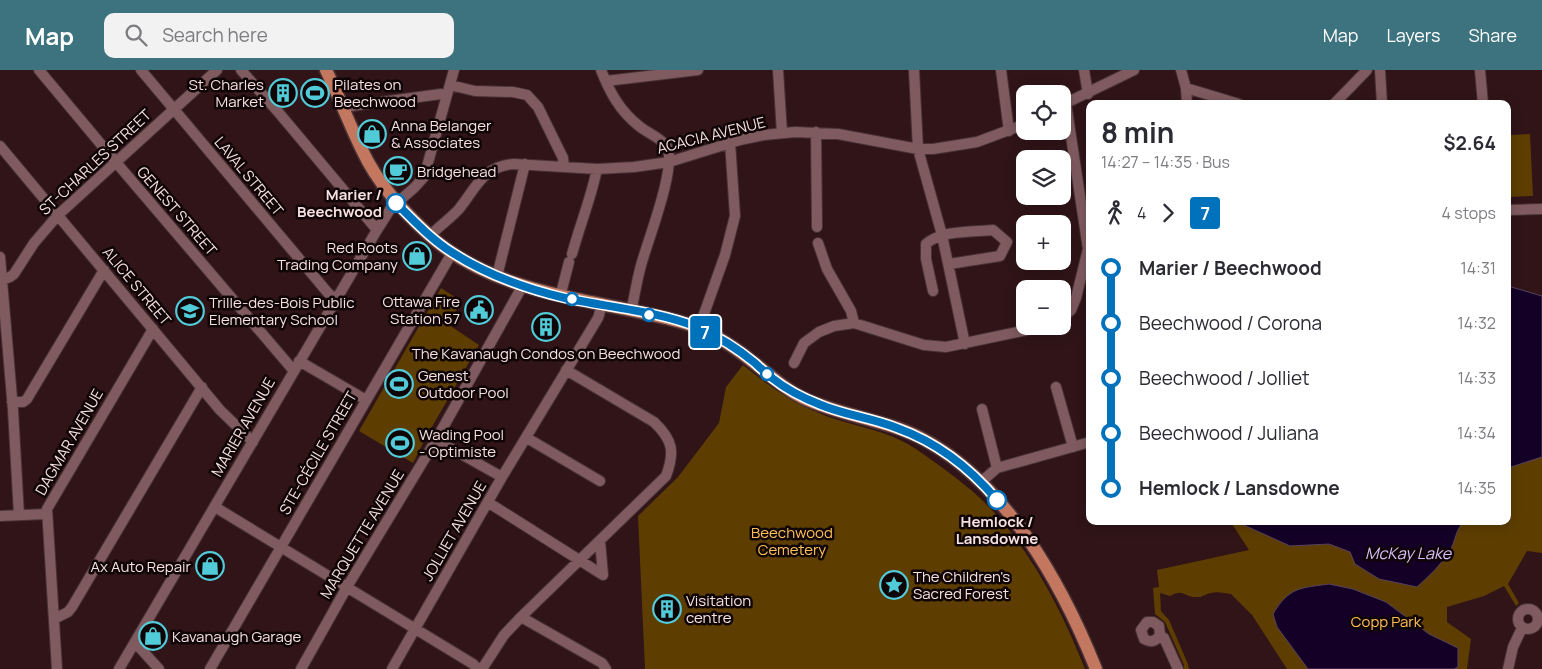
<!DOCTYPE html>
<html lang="en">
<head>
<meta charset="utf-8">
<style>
  :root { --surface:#fff; --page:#f2f2f3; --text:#2b2b33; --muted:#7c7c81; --accent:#3d737e }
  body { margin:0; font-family:Manrope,sans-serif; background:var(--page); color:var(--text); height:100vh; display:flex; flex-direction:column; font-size:19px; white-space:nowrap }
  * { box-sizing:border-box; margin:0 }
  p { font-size:16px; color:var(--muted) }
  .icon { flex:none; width:28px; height:28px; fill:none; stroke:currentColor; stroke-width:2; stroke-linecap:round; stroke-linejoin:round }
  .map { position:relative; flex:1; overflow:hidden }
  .sheet { position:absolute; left:1086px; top:30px; width:425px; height:425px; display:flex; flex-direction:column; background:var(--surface); border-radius:10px; box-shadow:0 2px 12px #0003 }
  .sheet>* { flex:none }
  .badge { padding:0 10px; border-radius:4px; font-size:18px; line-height:32px }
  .fabs { position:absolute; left:1016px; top:15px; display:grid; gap:10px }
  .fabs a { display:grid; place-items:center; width:55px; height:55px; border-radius:10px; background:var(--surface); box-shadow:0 2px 12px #0003; font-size:25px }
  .map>.badge { position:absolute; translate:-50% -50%; box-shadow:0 0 0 2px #fff }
  .legs { display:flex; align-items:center; gap:8px; height:55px; padding:0 15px; font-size:16px }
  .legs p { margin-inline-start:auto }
  .summary { display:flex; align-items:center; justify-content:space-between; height:85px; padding:0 15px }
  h1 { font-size:28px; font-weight:700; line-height:38px }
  ul { padding:0 15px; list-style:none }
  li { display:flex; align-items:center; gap:18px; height:55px; font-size:19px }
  li i { display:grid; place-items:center; width:8px; height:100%; margin:0 6px; background:currentColor }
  li i::after { content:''; width:12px; height:12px; margin:-6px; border:4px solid; border-radius:50%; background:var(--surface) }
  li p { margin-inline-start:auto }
  li:first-child i { background:linear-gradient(#0000 50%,currentColor 0) }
  li:last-child i { background:linear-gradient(currentColor 50%,#0000 0) }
  header { display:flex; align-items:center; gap:30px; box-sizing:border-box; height:70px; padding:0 25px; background:var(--accent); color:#fff }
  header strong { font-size:24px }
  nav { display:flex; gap:28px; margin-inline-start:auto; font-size:18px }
  .search { width:350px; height:45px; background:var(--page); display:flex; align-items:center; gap:12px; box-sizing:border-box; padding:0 18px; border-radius:10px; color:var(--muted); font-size:19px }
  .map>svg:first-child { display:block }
</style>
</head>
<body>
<header>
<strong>Map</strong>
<div class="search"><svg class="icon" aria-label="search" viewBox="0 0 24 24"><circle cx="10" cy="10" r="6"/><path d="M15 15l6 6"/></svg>Search here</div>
<nav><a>Map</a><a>Layers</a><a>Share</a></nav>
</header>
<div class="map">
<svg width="1542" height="599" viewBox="0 0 1542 599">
  <rect width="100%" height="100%" fill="#301418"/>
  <!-- green -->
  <path fill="#5d3e00" d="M1530 64 1533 126 1508 127V65Z
    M441 218 461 231 449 255 479 275 429 362 413 393 359 361Z
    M743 295C770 317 793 333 826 346 851 355 878 359 902 371 915 377 927 387 940 396 956 408 975 422 989 437 1032 482 1062 541 1085 599H645L638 446 678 407 719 353 726 317Z
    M1542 381V483L1527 481 1508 514 1519 533 1516 536 1504 516 1484 526 1447 537V552L1471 569 1467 599H1287L1252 545 1231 524C1225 523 1216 521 1211 523 1205 524 1202 528 1196 527 1184 527 1183 518 1170 526L1160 523 1161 541 1169 550 1188 594 1189 599H1184V595L1165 552 1155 544 1153 518 1159 517 1157 500 1249 480 1230 451H1235L1290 476 1329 474 1351 482 1355 494 1451 479 1460 455 1465 451H1508V392Z"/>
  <!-- water -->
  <path fill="#140027" stroke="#58435f" d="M1508 216 1542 226V387L1508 398Z
    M400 303 408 307 397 326 389 322Z
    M400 364 405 365 406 378 404 381H399L395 374 396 367Z
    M1235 451H1465C1455 458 1456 472 1449 482 1440 496 1429 506 1417 517L1379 509 1355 494 1350 482 1329 474 1290 476Z
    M1329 514 1353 519 1386 532 1429 564 1458 578V597L1454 599H1308L1277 557 1273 544C1289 517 1300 518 1329 514Z"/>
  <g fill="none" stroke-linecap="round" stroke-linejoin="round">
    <defs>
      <path id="minor" d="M39 0 120 97 294 301
        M141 0 328 223 335 229
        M241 0 279 43 377 160
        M601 0C610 23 620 41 639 56 647 63 662 68 667 77 677 96 648 170 642 192 637 208 635 225 631 241
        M778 0 782 63
        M914 0 918 79 942 165 965 274
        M1001 0 1009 61
        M1084 0 1088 24
        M1181 0 1186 18 1187 34
        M1380 0 1382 34
        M1480 0 1483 34
        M606 11 698 0
        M450 15 475 21 513 22 527 25 538 37 563 88 564 97
        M1186 18 1239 34
        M1334 34 1367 0
        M1062 35 1134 0
        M344 37 441 24 446 26
        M816 62 817 157
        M0 76 220 340 253 372
        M1508 140 1542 139
        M430 166C439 156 450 149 459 139 476 118 483 96 514 94L597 99 634 97 669 92 740 70 764 65 795 62 838 64 918 79H933L977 72 1025 54
        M818 173 827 199 851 241 854 253
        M572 184C580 155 591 128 597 99
        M0 187 13 340 19 445
        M497 206 525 94
        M2 210 10 207 14 204 34 173 58 145 217 0
        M933 221 926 189V174C941 160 973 162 993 160L1007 172 1000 186 949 194
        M560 227 569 192
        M1062 248 1071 240 1076 228 1088 179 1066 33
        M699 258 725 185 735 146 730 72
        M299 291 366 330
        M794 293 804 273 819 262 834 256 854 253 924 275 946 277 1046 256
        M1056 317 1073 377
        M12 332H23L27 329 104 200
        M982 339 997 398
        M527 368 600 411
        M436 370 502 407
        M981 412 997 398 1090 372
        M489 433 603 505 600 471
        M215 437 473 594 478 599
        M0 446 46 444
        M1518 549a10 10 0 1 1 20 0a10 10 0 1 1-20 0Z
        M521 547 602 593 606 599
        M54 549 68 542 72 537 202 317
        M1160 565C1156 571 1151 573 1144 569L1141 560 1147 552H1153L1159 556 1160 565 1164 568 1178 599
        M134 574 140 578 159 599
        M57 599 47 439 153 259
        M119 599 377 160 391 138 414 118 424 107 454 0
        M210 599 452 183
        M301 599 347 517 436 370 523 215
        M392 599 502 407 598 248 602 235
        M482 599 504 565 521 547 666 406C675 382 673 370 654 352L566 300
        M1508 599 1513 577 1522 558"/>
      <path id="major" d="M326 0C339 26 349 54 362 80 378 114 402 140 429 165 498 227 596 228 681 252 707 259 732 275 753 292 770 305 784 319 803 328 841 346 883 349 921 368 1005 411 1062 514 1096 599"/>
    </defs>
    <!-- minor casing -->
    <use href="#minor" stroke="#483235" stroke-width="12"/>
    <!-- major casing -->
    <use href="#major" stroke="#483235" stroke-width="15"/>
    <!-- minor -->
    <use href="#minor" stroke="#7f5b5f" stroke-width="10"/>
    <!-- major -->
    <use href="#major" stroke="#c3775e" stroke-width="12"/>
  </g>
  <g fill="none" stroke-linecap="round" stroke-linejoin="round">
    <defs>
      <path id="line-1" d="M396 133C414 151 432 170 453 183 486 204 527 219 565 228 607 237 657 241 697 257 717 266 738 279 755 293 760 298 766 303 772 308 787 320 803 328 821 335 845 345 872 348 897 358 936 372 970 398 997 430"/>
    </defs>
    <!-- line-1 casing -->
    <use href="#line-1" stroke="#fff" stroke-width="11"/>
    <!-- line-1 -->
    <use href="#line-1" stroke="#0072bc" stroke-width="8"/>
  </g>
  <!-- icons -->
  <defs>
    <symbol id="building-ring" viewBox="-11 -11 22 22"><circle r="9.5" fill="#100506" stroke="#52cbd9" stroke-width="1.5"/><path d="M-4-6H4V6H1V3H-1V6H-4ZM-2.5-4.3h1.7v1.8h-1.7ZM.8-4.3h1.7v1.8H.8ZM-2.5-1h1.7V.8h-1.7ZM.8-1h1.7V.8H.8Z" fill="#52cbd9"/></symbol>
    <symbol id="stadium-ring" viewBox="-11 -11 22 22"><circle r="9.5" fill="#100506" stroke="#52cbd9" stroke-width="1.5"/><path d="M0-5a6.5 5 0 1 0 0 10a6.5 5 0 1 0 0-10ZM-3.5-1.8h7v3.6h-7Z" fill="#52cbd9"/></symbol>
    <symbol id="shop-ring" viewBox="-11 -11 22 22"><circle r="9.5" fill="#100506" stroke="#52cbd9" stroke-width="1.5"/><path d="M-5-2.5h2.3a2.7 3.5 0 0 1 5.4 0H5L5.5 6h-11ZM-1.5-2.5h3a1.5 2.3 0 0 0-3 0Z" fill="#52cbd9"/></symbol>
    <symbol id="cafe-ring" viewBox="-11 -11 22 22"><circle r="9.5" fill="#100506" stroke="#52cbd9" stroke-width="1.5"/><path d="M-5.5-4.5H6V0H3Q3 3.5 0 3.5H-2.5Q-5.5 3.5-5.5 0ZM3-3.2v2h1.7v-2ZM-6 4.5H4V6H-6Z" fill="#52cbd9"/></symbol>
    <symbol id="civic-ring" viewBox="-11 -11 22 22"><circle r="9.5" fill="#100506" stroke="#52cbd9" stroke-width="1.5"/><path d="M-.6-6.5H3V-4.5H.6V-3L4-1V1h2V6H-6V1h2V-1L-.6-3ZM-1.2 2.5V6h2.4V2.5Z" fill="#52cbd9"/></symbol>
    <symbol id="school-ring" viewBox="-11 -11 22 22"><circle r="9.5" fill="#100506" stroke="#52cbd9" stroke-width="1.5"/><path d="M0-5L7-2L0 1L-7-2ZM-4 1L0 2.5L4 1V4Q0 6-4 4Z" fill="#52cbd9"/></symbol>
    <symbol id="sight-ring" viewBox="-11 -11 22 22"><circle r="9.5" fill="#100506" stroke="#52cbd9" stroke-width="1.5"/><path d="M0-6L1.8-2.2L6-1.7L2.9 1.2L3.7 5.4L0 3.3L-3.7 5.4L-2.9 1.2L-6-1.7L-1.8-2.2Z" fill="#52cbd9"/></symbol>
  </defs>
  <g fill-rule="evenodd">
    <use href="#building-ring" x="267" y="7" width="32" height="32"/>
    <use href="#stadium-ring" x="299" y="7" width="32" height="32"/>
    <use href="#shop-ring" x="356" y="48" width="32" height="32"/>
    <use href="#cafe-ring" x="382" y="85" width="32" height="32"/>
    <use href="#shop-ring" x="401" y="170" width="32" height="32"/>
    <use href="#civic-ring" x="463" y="224" width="32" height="32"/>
    <use href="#school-ring" x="174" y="225" width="32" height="32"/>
    <use href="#building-ring" x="530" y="241" width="32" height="32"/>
    <use href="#stadium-ring" x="383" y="298" width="32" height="32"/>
    <use href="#stadium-ring" x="384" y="357" width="32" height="32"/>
    <use href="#shop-ring" x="194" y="480" width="32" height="32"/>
    <use href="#sight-ring" x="878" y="499" width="32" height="32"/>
    <use href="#building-ring" x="651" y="523" width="32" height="32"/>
    <use href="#shop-ring" x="137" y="550" width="32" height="32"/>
  </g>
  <!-- markers -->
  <g fill="#fff" stroke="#0072bc" stroke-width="2.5">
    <circle cx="396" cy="133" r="9"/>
    <circle cx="572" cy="229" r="6"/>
    <circle cx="649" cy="245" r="6"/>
    <circle cx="767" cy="304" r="6"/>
    <circle cx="997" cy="430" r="9"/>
  </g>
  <g text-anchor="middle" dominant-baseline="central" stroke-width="5" stroke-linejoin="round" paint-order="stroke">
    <!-- poi labels -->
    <g font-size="15" fill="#f5e0e2" stroke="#100506" text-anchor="start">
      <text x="264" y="14" text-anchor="end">St. Charles<tspan x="264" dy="17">Market</tspan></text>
      <text x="334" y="14">Pilates on<tspan x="334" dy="17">Beechwood</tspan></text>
      <text x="391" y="55">Anna Belanger<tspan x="391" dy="17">&amp; Associates</tspan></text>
      <text x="417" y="101">Bridgehead</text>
      <text x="398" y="177" text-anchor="end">Red Roots<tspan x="398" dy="17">Trading Company</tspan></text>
      <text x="460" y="231" text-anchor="end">Ottawa Fire<tspan x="460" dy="17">Station 57</tspan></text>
      <text x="209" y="232">Trille-des-Bois Public<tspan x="209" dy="17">Elementary School</tspan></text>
      <text x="546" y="283" text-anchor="middle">The Kavanaugh Condos on Beechwood</text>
      <text x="418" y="305">Genest<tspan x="418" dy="17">Outdoor Pool</tspan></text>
      <text x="419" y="364">Wading Pool<tspan x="419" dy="17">- Optimiste</tspan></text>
      <text x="191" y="496" text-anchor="end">Ax Auto Repair</text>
      <text x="913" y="506">The Children's<tspan x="913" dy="17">Sacred Forest</tspan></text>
      <text x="686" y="530">Visitation<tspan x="686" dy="17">centre</tspan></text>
      <text x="172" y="566">Kavanaugh Garage</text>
    </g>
    <!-- street labels -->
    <g font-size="15" fill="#f5e0e2" stroke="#100506">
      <text transform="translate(711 65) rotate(-14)">ACACIA AVENUE</text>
      <text transform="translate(95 92) rotate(-43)">ST-CHARLES STREET</text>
      <text transform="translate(249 106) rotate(50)">LAVAL STREET</text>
      <text transform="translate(177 141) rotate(49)">GENEST STREET</text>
      <text transform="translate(137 216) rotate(50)">ALICE STREET</text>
      <text transform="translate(243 357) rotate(-60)">MARIER AVENUE</text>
      <text transform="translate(69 372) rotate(-60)">DAGMAR AVENUE</text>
      <text transform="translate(318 383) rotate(-60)">STE-CÉCILE STREET</text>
      <text transform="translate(454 461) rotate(-60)">JOLLIET AVENUE</text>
      <text transform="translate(362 464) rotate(-59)">MARQUETTE AVENUE</text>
    </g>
    <!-- stop labels -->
    <g font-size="15" font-weight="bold" fill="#f5e0e2" stroke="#100506" text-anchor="end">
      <text x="382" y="124">Marier /<tspan x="382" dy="17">Beechwood</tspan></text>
      <text x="997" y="451" text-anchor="middle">Hemlock /<tspan x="997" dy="17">Lansdowne</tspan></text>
    </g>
    <!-- park labels -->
    <g font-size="15" fill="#ffc059" stroke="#100506">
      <text x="792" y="462">Beechwood<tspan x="792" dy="17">Cemetery</tspan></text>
      <text x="1386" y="551">Copp Park</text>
    </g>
    <!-- water labels -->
    <g font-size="16" font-style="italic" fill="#dac0fa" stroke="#100506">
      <text x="1408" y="483">McKay Lake</text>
    </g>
  </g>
</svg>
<div class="fabs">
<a><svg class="icon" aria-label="locate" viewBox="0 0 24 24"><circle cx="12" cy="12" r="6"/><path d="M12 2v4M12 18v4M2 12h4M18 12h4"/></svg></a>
<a><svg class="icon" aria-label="layers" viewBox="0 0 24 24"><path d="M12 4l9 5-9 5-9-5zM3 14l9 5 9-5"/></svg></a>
<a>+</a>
<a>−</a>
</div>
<b class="badge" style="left:705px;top:262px;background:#0072bc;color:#fff">7</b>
<section class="sheet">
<div class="summary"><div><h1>8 min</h1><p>14:27 – 14:35 · Bus</p></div><b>$2.64</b></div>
<div class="legs"><svg class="icon" aria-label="walk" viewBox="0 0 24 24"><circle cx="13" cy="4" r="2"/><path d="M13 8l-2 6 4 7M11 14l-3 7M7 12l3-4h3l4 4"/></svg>4<svg class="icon" aria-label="forward" viewBox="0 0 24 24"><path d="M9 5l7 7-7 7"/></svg><b class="badge" style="background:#0072bc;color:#fff">7</b><p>4 stops</p></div>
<ul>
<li><i style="color:#0072bc"></i><b>Marier / Beechwood</b><p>14:31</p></li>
<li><i style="color:#0072bc"></i><span>Beechwood / Corona</span><p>14:32</p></li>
<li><i style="color:#0072bc"></i><span>Beechwood / Jolliet</span><p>14:33</p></li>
<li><i style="color:#0072bc"></i><span>Beechwood / Juliana</span><p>14:34</p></li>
<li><i style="color:#0072bc"></i><b>Hemlock / Lansdowne</b><p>14:35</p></li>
</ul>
</section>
</div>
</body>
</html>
